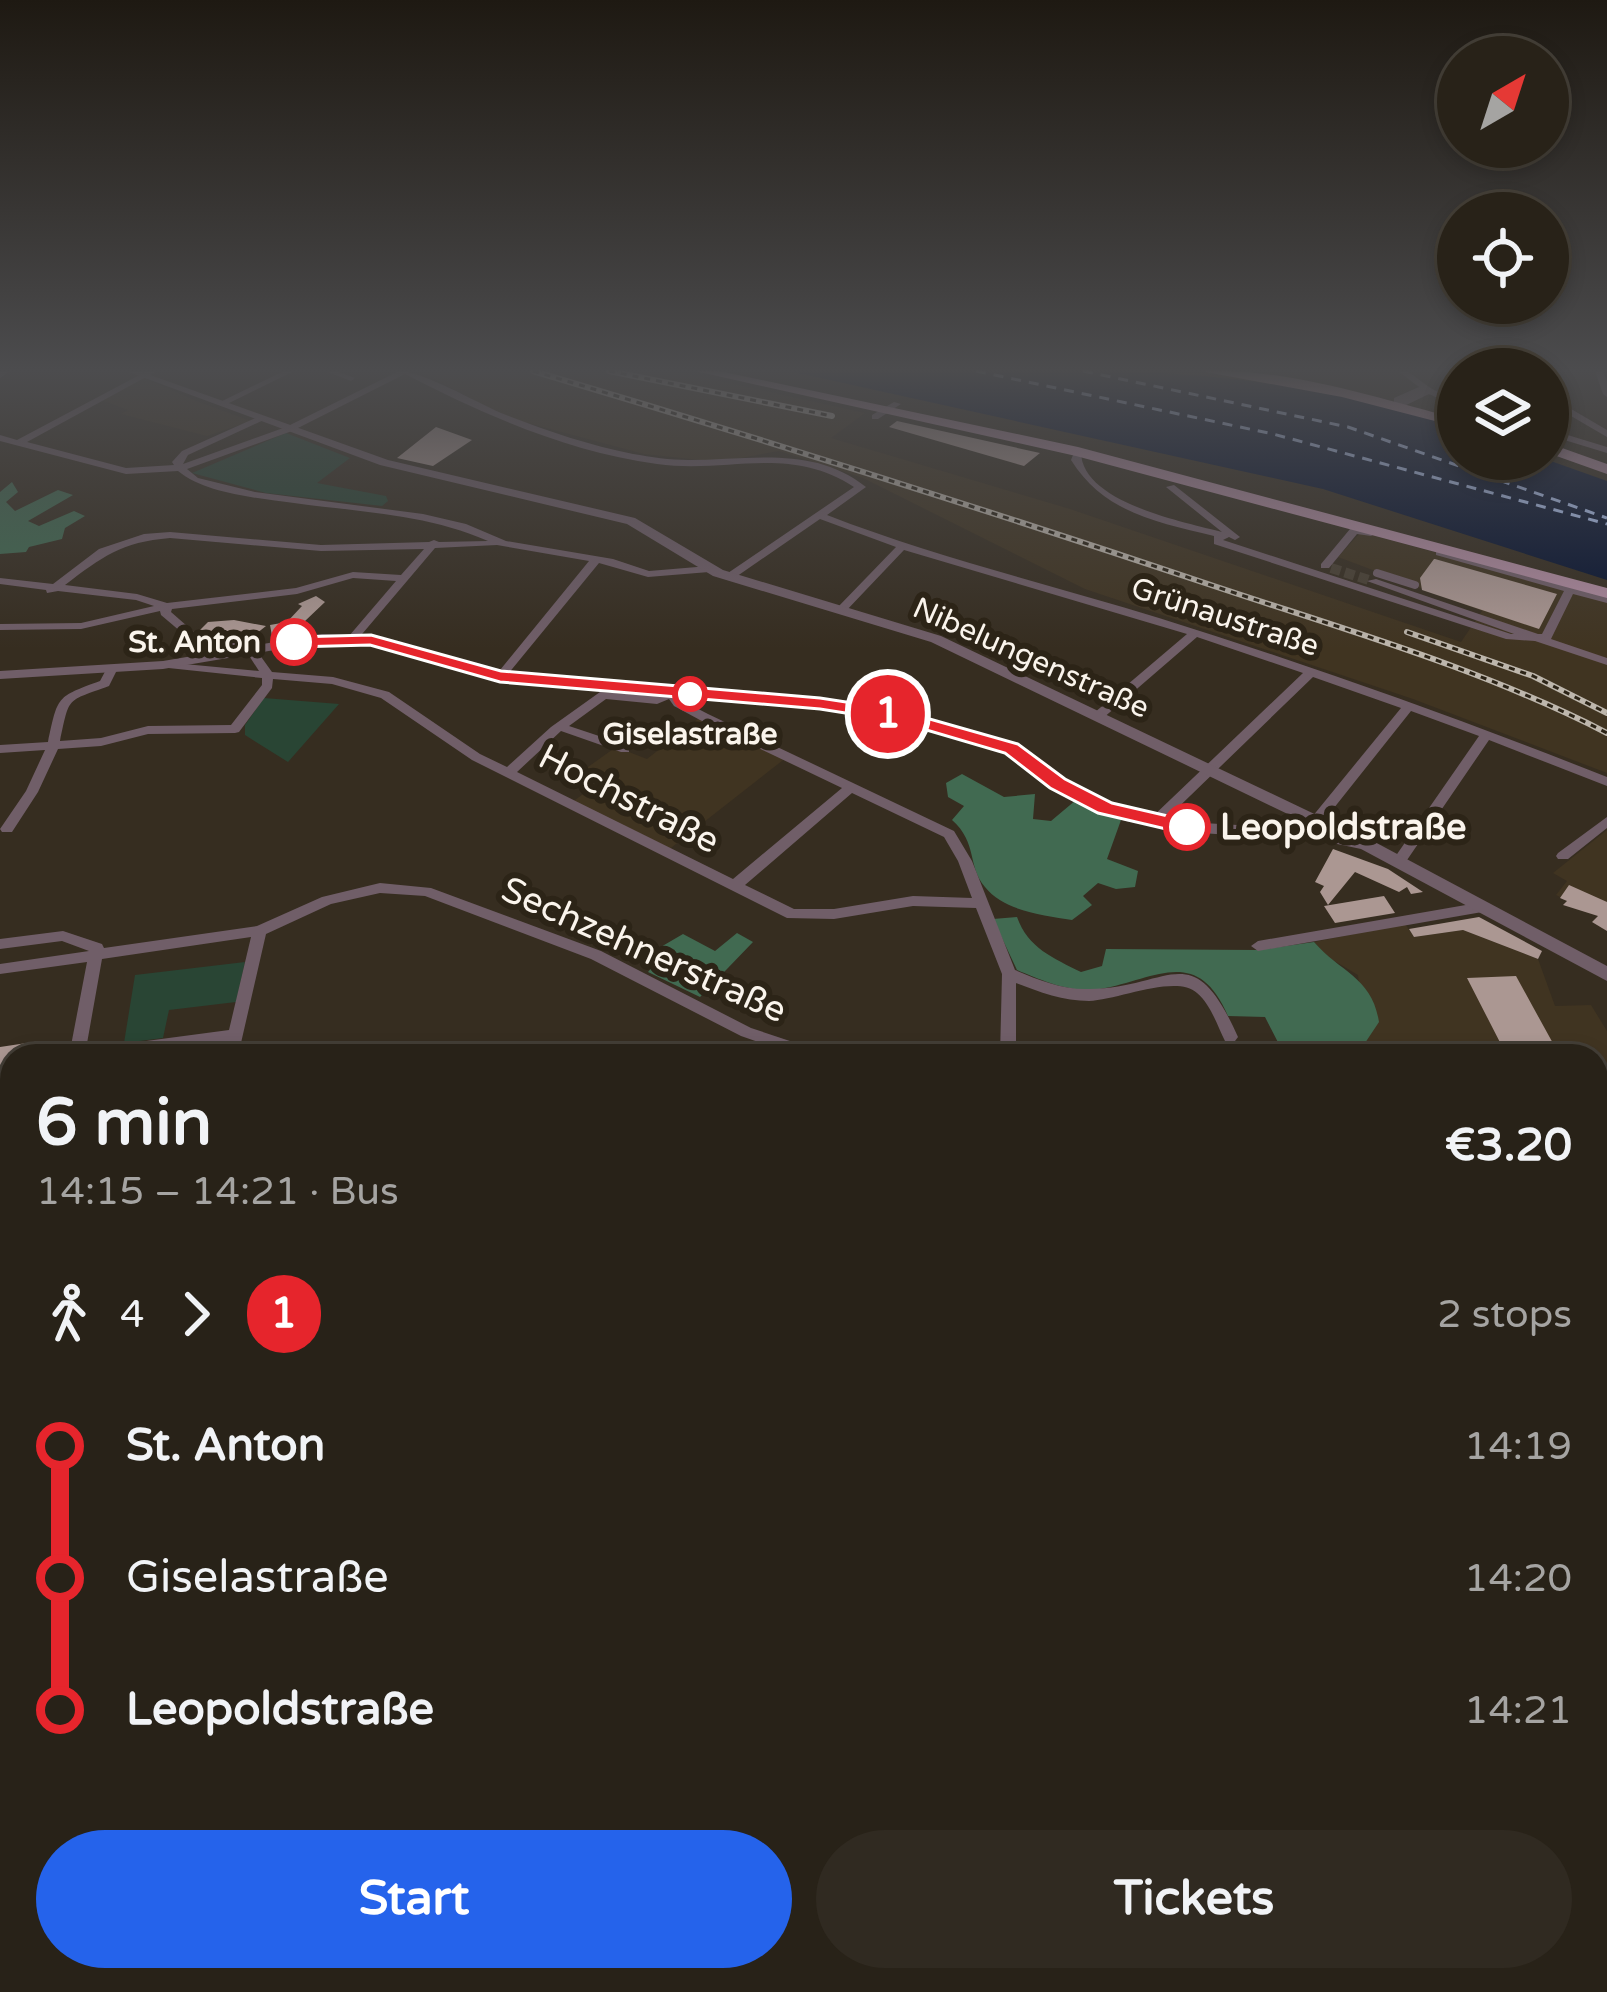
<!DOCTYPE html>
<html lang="en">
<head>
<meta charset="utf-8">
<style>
  :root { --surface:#282218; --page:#302a21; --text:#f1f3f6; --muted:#a5a4a2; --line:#443f37; --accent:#2563eb }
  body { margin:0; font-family:"Varela Round",sans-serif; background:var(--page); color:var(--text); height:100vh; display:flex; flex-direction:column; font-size:45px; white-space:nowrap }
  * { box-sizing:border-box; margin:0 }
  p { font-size:39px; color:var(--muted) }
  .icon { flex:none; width:66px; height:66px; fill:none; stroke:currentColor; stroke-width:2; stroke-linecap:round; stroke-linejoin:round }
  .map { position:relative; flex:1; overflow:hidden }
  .panel { position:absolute; left:0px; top:1044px; width:1608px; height:948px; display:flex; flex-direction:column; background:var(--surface); border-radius:36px 36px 0 0; box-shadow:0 6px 18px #0003,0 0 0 3px var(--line) }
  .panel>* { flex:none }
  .badge { padding:0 24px; border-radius:39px; font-size:42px; line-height:78px }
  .needle { width:78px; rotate:39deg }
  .buttons { position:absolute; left:1437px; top:36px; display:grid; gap:24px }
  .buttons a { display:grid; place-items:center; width:132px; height:132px; border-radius:50%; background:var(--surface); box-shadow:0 6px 18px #0003,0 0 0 3px var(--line); font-size:60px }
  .map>.badge { position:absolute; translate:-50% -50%; box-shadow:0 0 0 6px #fff }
  .legs { display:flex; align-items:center; gap:18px; height:132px; padding:0 36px; font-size:39px }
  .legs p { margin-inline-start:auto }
  .head { display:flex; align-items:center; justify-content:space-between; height:204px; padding:0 36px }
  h1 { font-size:66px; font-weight:800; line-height:90px }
  .button { display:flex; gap:24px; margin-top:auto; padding:24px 36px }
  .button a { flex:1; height:138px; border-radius:72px; background:var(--accent); color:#fff; font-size:48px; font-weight:800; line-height:138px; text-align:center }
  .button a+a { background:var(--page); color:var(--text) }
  ul { padding:0 36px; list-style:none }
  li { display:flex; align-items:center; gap:42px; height:132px; font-size:45px }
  li i { display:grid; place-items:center; width:18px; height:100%; margin:0 15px; background:currentColor }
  li i::after { content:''; width:30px; height:30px; margin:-15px; border:9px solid; border-radius:50%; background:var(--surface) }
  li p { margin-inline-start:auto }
  li:first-child i { background:linear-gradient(#0000 50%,currentColor 0) }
  li:last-child i { background:linear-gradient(currentColor 50%,#0000 0) }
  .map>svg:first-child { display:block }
</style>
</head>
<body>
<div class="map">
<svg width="1607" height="1992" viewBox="0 0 1607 1992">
  <rect width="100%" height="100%" fill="#362d20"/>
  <!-- built -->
  <path fill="#403421" d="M420 371H674L865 413 831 438 1070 509 1461 642 1482 611 1338 557 1361 532 1607 600V773L1413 699 1085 589 863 478 779 451 719 462 644 454 505 417Z
    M144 378 199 402 251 421 207 436 121 414 128 410 101 400Z
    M702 716 787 757 667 851 571 803 598 783 581 772 616 747 647 759Z
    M1607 830V920L1556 895 1567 881 1553 873Z
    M1405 924 1414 937 1463 930 1538 959 1555 1006 1591 1005 1607 1031V1065H1596V1056H1317L1365 1043 1358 975 1326 956 1314 942Z"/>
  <!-- green -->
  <path fill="#294534" d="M286 433 350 458 317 483 386 496 388 501 382 506 266 493 192 473Z
    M264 698 339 704 288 762 245 735V725Z
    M245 962 236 1002 169 1010 163 1038 124 1043 135 975Z
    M12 1401V1602L0 1606V1403Z"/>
  <!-- forest -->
  <path fill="#416a51" d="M12 482 18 492 6 502 15 511 58 490 73 495 28 521 39 526 74 511 85 516 65 528 62 539 29 547 26 552 0 554V492Z
    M962 774 1004 797 1035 794 1033 819 1051 821 1076 800 1121 820 1107 859 1138 871 1135 887 1116 889 1098 883 1083 896 1092 905 1072 920C1044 915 1005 912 985 887 967 866 978 843 952 820L964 806 948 797 946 783Z
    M1017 917C1028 948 1053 958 1081 972L1102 966 1106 949 1258 950 1314 942C1341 973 1372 977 1379 1022L1365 1043 1317 1056H1285L1265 1017 1228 1016C1197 944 1155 980 1100 989 1072 994 1041 980 1017 970L993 919Z
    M737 933 753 942 700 997 648 972 661 956 659 948 683 934 715 951Z
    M997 1980H1197L1175 1992H980Z"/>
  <!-- water -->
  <path fill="#081432" d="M789 371C1011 371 1244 352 1458 428V459H1545L1607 481V580L1323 489Z
    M1596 1552 1607 1553V1836L1596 1832Z
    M12 1755V1980H997L980 1992H0V1757Z"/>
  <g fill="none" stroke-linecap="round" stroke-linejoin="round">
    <!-- ferry -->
    <path stroke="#b3cafb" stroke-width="3" stroke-dasharray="10 8" stroke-linecap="butt" d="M976 371 1273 434 1607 524
      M1083 371 1348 427 1607 518"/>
  </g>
  <!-- building -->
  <path fill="#ab9792" d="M897 421 1040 453 1024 466 889 427Z
    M436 427 472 440 433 466 397 458Z
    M1434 559H1435L1557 594 1539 629 1422 590 1420 578Z
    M316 596 325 602 305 621 292 632 272 636 270 625 287 622 302 606 298 604Z
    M234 620 266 626 247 641 200 630 208 622Z
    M1333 849 1388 869 1423 892 1411 894 1407 887 1399 892 1355 872 1328 905 1320 892 1324 886 1315 882Z
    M1569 885 1607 902V931L1592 922 1598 916 1563 905 1567 901 1560 898Z
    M1384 896 1395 913 1335 923 1324 906Z
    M1479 917 1542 951 1538 959 1463 930 1414 937 1409 929Z
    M1516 976 1533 1007 1560 1056H1507L1467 978Z
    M40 1041 37 1056H12V1120L0 1121V1047Z"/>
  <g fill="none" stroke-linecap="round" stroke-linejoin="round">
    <!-- minor-tunnel -->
    <path stroke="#4a4134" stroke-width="10" stroke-dasharray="10 4.5" stroke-linecap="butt" d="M1331 568 1372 581"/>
    <!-- pedestrian -->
    <path stroke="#705e68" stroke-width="8" d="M1377 573 1415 585"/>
    <!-- minor -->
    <path fill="#705e68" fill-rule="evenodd" d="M0 371H10L0 378Z
      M147 371H157L27 442 126 468 174 465 172 462 182 451 260 416 268 418 188 455 183 464 286 427 399 371C422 371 476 402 501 413 544 430 588 445 633 454 651 457 670 460 688 460 750 460 814 445 866 487L827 515C935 557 1048 584 1159 618 1310 665 1460 719 1607 777V786L1489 740 1405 863H1395L1393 860 1395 857 1479 736 1411 711 1322 823H1312L1310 820 1312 817 1401 708 1313 677 1159 826H1149L1147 823 1149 820 1303 673 1197 637 1102 719H1094V713L1187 634 904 550 845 612H837V608L896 547 820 519 733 579H725V575L854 487C788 444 729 474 657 464 569 452 484 415 405 374L292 431 187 469 198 478 255 492 423 514 466 524 506 541 613 559 649 571 709 566 714 569 709 572 648 577 599 563 504 679H496V675L589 561 497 545 435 548 357 640 353 641 347 638 349 636 396 581 353 578 297 594 172 609 171 612 195 633 254 647 272 672 333 677 389 692 480 754 507 767 551 727 600 692 655 696 668 690H676L683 701 708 714 954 831 972 861 1015 970C1039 980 1063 990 1089 989 1172 988 1192 934 1238 1037L1235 1041H1225C1217 1025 1211 1005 1197 993 1176 974 1118 1000 1089 1001 1064 1001 1039 992 1016 983V1056H1000L1002 974 976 908 913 906 834 919 787 918 472 760 381 698 332 684 273 679 272 688 239 732 235 733 148 734 101 746 58 749 38 792 12 832H2L0 829 26 791 45 750 0 753V745L48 742C58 696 56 697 100 681L108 666 112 665 118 668 109 686C66 702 70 695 60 741L101 738 148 726 231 725 262 685V678L159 667V663L163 662 259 671 246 651 187 637 161 615 160 611 81 629 0 630V624L81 623 154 606 136 600 58 591 47 593 46 590 0 584V578L53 584 99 549 144 534 170 532 321 545 429 542 434 540 439 542 488 541C427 514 359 512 294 503 258 498 206 494 178 471L126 474 0 441V435L17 440ZM170 538 321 551 424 549 401 575 353 572 296 588 167 603 137 594 65 585C102 557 121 542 170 538ZM606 699 657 704 669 699 674 706 700 720 842 788 733 879 517 772 561 731 621 752H629V746L569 726ZM852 793 944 837 958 861 972 898 913 896 834 909H794L745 885Z
      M284 371H294L225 405 218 403Z
      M325 371H336L355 378 351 381Z
      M1398 371H1407L1432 389 1458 401V407L1429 394 1400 408H1394V398L1419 387Z
      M1549 371H1557L1566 406 1607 430V437L1559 409Z
      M1595 371H1603L1607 381V397L1603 394Z
      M894 402 901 404 878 419H872V415Z
      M1548 429 1607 447V453L1548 435Z
      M1075 450H1081C1079 502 1184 522 1222 532L1166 487 1174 485 1240 537 1235 540 1229 537 1223 540 1511 634H1514L1367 581 1376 579 1538 634H1542L1564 591 1436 555V551H1444L1607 597V603L1573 594 1551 639 1607 658V665L1535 641 1506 639 1214 544V536C1157 522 1104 513 1071 460Z
      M1354 528 1376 533 1371 536 1357 534 1329 568H1321V564L1350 529Z
      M1607 817V828L1568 859H1558L1556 856 1558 853Z
      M380 883 431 888 601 951 751 1028 823 1052 825 1056H799L741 1036 591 959 425 896 380 893 331 904 266 934 238 1056H222L226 1042 125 1056H69L87 962 0 974V964L89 951 62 941 0 949V939L63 931 102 944 104 948 257 926 322 897ZM251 937 229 1030 86 1049 102 959Z
      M1483 902 1490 907 1488 911 1258 951 1251 946 1258 941Z
      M592 1041 625 1052 627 1056H601L587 1051 584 1047 587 1043Z
      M1209 1980H1245L1241 1989 1236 1992H1200L1204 1983Z"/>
    <!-- tertiary -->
    <path fill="#705e68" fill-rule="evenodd" d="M126 371H139L388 460 635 518 723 570 941 636 1350 831 1351 836 1371 840 1607 966V981L1361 849 1323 841 1186 832 1126 821 1073 801 1007 752 897 720 820 708 500 681 370 644 322 642 163 669 0 679V671L163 661 322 634 371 636 501 673 820 700 898 712 1017 746 1085 793 1135 812 1186 822 1321 830 931 642 713 576 627 524 380 465Z
      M12 1238V1256L0 1259V1241Z
      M1596 1314 1607 1317V1337L1596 1334Z"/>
    <!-- primary -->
    <path fill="#b08ba0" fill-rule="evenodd" d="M695 371H719L1078 447 1607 588V598L1076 456Z
      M1200 371C1283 367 1378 398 1458 419V427L1342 397Z
      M1548 443 1607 464V474L1548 453Z"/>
    <defs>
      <path id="rail-far1" d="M533 371C759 438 984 509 1208 584 1342 629 1481 668 1607 733
        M609 371 832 416
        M1407 632 1533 676 1607 713
        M1596 1342 1607 1320"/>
      <path id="rail" d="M1394 1992 1398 1980
        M1414 1992 1418 1980"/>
    </defs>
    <!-- rail-far1 casing -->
    <use href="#rail-far1" stroke="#bdb6ac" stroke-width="6"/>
    <!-- rail casing -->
    <use href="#rail" stroke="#bdb6ac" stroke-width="9"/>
    <!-- rail-far1 -->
    <use href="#rail-far1" stroke="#2c2417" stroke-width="3" stroke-dasharray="6" stroke-linecap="butt"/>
    <!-- rail -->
    <use href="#rail" stroke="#2c2417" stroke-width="4.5" stroke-dasharray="14" stroke-linecap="butt"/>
  </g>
  <!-- sky -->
  <linearGradient id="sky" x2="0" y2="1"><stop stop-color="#1e1912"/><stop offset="0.57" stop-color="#4c4c4e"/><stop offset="1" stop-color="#4c4c4e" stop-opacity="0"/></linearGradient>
  <rect width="1607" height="649" fill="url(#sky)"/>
  <!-- line-1 -->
  <path fill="#e6252c" stroke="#fff" stroke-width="3" d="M371 635 501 671 820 698 898 710 1018 744 1065 779 1112 803 1194 822 1197 827 1187 834 1098 813 1050 788 1005 753 896 721 820 709 500 682 370 645 294 647 285 642 294 637Z"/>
  <!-- markers -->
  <g fill="#fff" stroke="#e6252c" stroke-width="6">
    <circle cx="294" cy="642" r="21"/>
    <circle cx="690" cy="694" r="15"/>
    <circle cx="1187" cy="827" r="21"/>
  </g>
  <g text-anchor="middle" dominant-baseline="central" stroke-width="12" stroke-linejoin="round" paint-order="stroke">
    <!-- far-street labels -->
    <g font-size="30" fill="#faf4ec" stroke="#2c2417">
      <text transform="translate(1225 617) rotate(18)">Grünaustraße</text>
      <text transform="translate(1031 658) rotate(24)">Nibelungenstraße</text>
    </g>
    <!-- far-stop labels -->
    <g font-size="30" font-weight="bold" fill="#faf4ec" stroke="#2c2417" text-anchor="end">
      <text x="261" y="642">St. Anton</text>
      <text x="690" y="734" text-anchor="middle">Giselastraße</text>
    </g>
    <!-- street labels -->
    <g font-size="36" fill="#faf4ec" stroke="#2c2417">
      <text transform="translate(629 799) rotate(27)">Hochstraße</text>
      <text transform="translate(644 950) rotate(24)">Sechzehnerstraße</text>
    </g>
    <!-- stop labels -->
    <g font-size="36" font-weight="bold" fill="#faf4ec" stroke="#2c2417" text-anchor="start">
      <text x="1220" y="827">Leopoldstraße</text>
    </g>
  </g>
</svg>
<div class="buttons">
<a><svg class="needle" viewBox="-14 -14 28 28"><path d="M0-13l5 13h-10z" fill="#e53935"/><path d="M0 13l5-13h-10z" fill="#a5a4a2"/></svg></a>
<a><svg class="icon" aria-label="locate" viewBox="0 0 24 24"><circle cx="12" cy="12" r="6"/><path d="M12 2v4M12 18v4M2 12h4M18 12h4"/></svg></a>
<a><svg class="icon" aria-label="layers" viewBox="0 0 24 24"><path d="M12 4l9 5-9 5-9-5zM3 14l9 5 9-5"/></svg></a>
</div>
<b class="badge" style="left:888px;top:714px;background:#e6252c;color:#fff">1</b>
<section class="panel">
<div class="head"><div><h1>6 min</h1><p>14:15 – 14:21 · Bus</p></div><b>€3.20</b></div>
<div class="legs"><svg class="icon" aria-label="walk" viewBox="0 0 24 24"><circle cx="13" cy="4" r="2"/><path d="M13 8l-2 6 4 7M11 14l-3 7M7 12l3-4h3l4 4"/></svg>4<svg class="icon" aria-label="forward" viewBox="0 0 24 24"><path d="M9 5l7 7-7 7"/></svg><b class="badge" style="background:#e6252c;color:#fff">1</b><p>2 stops</p></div>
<ul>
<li><i style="color:#e6252c"></i><b>St. Anton</b><p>14:19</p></li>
<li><i style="color:#e6252c"></i><span>Giselastraße</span><p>14:20</p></li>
<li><i style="color:#e6252c"></i><b>Leopoldstraße</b><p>14:21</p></li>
</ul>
<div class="button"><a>Start</a><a>Tickets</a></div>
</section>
</div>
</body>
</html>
